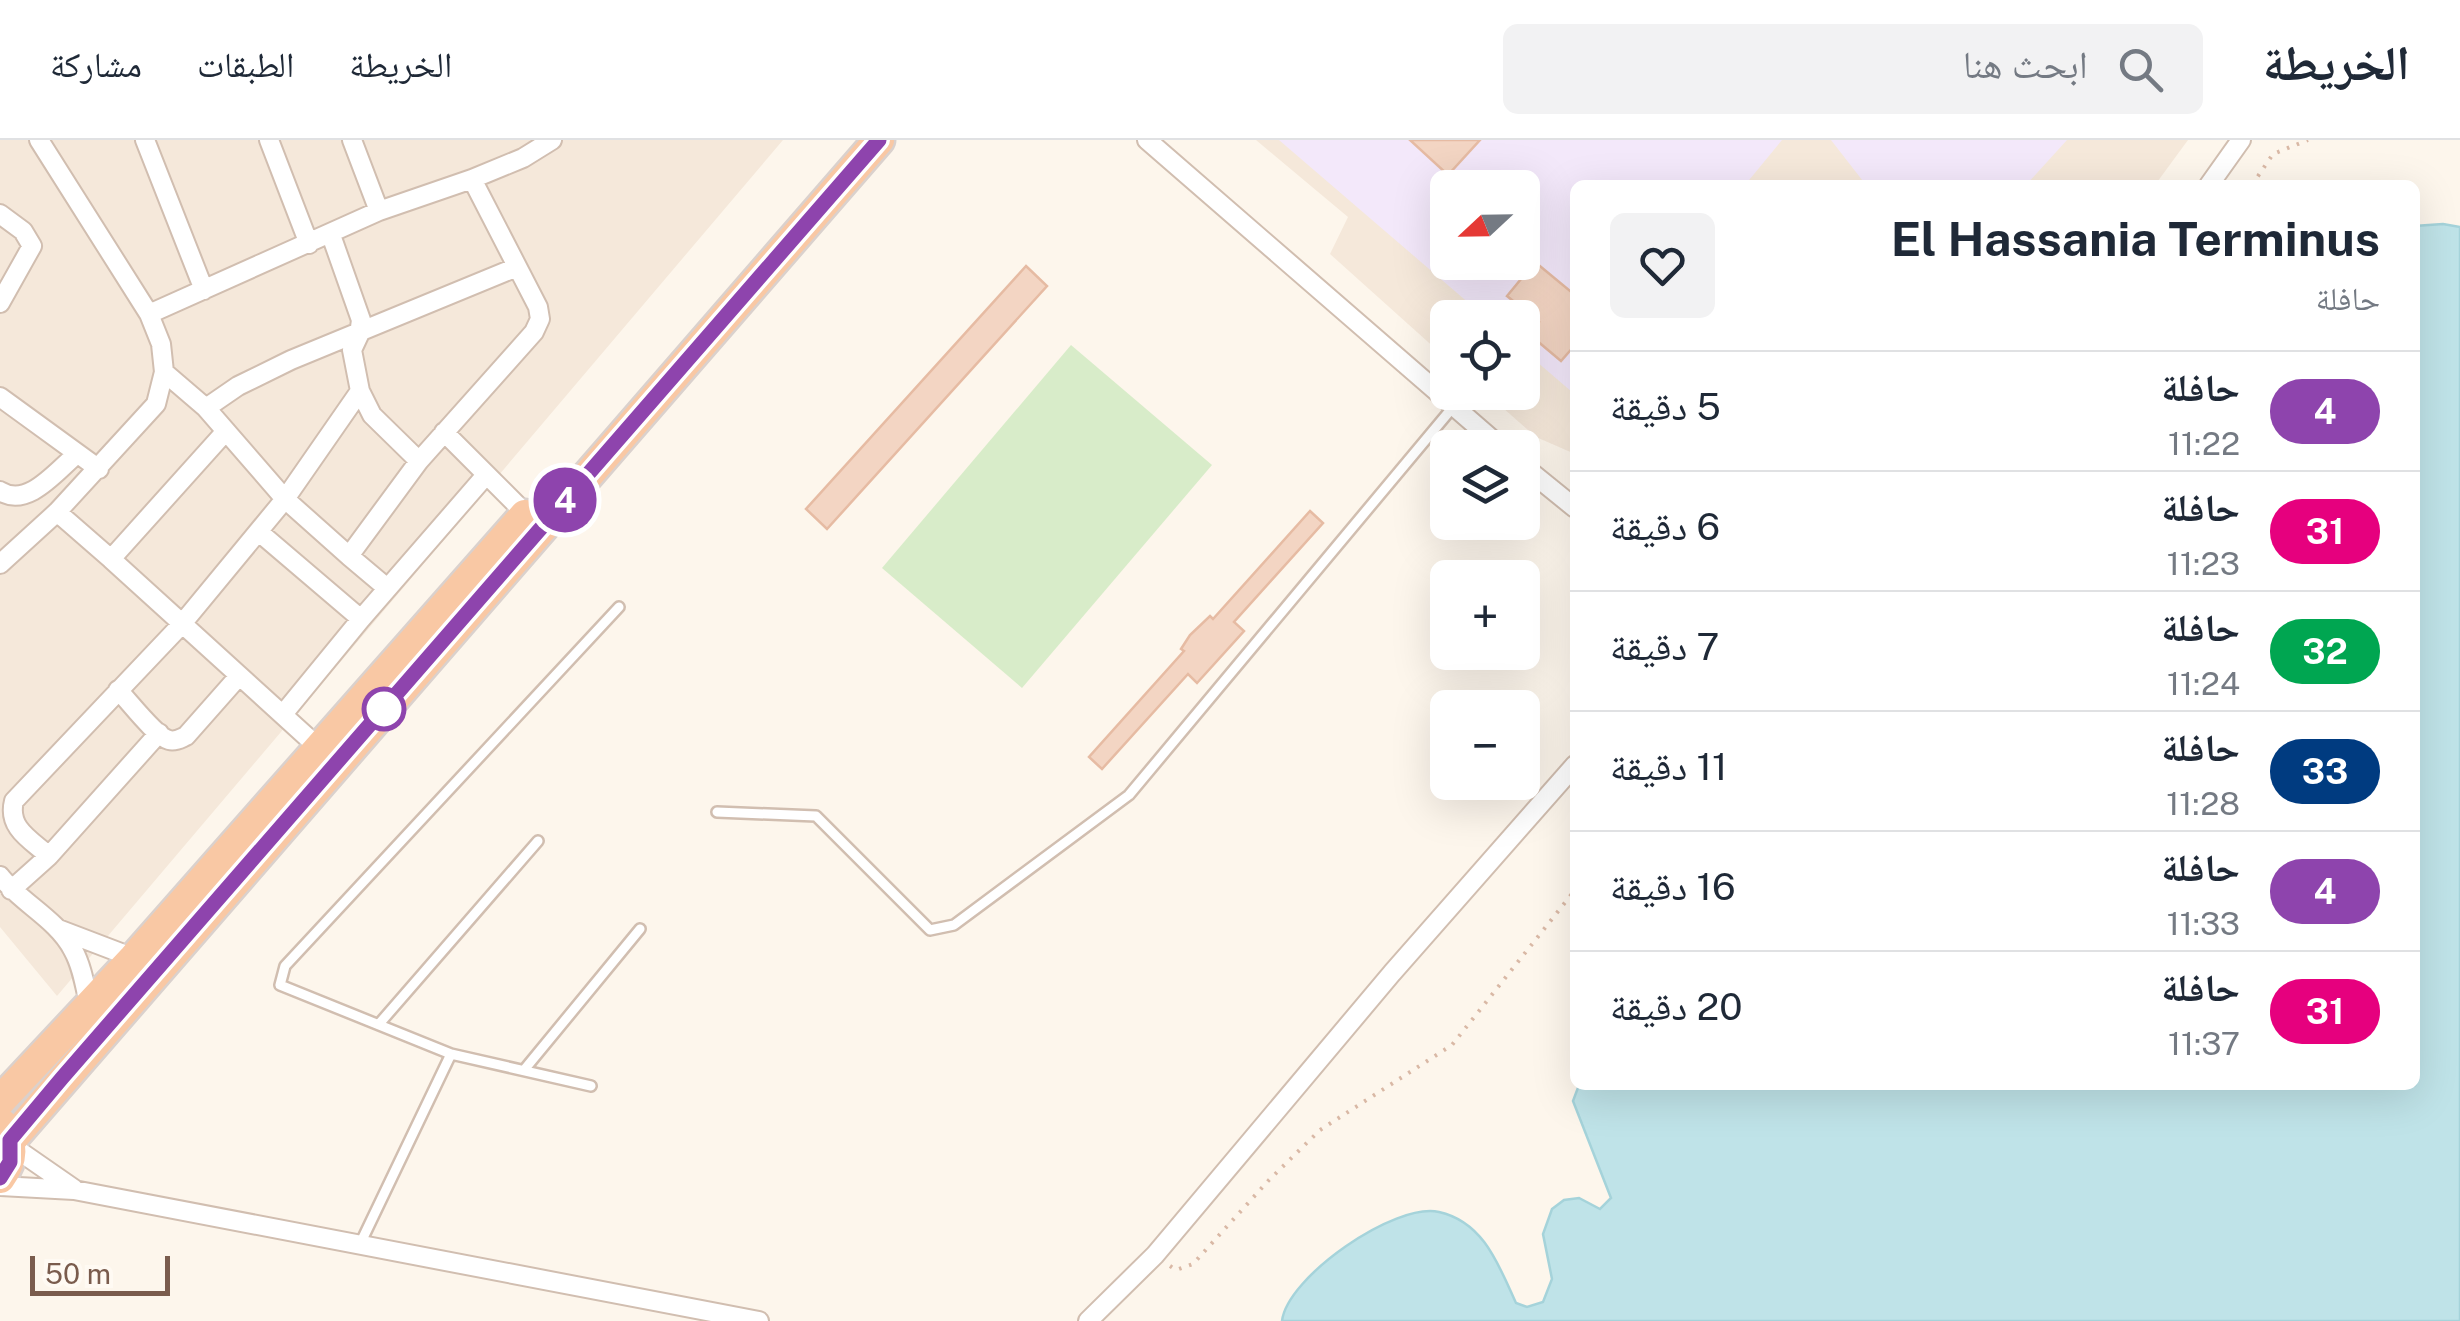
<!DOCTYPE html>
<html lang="ar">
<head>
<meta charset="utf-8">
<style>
  :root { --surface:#fff; --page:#f2f2f3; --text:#1f2937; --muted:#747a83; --line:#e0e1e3 }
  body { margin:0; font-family:"Public Sans","Noto Naskh Arabic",sans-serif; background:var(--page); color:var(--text); direction:rtl; height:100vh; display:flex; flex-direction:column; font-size:38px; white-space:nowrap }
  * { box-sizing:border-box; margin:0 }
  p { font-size:32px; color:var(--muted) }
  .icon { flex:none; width:55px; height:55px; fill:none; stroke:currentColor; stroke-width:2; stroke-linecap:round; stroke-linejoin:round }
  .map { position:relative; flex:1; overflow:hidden; direction:ltr }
  .sheet { position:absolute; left:1570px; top:40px; width:850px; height:910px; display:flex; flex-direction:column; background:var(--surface); border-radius:15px; box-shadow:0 10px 40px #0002; direction:rtl }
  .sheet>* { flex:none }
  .badge { padding:0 20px; border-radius:32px; font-size:35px; line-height:65px }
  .needle { width:65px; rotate:248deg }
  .controls { position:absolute; left:1430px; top:30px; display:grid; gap:20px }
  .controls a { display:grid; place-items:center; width:110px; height:110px; border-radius:15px; background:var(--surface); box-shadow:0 10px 40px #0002; font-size:50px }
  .scale { position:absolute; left:30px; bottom:25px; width:140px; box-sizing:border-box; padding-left:10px; border:5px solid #7a5c4d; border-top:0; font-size:28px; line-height:35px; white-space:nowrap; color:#7a5c4d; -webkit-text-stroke:8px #fffaf3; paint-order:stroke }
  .map>.badge { position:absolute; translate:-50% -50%; box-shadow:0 0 0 5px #fff }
  .round { display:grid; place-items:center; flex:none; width:105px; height:105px; border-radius:15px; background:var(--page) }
  .summary { display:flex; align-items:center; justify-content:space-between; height:170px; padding:0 40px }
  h1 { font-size:48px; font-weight:700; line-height:75px }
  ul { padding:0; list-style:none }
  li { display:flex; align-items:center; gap:30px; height:120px; padding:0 40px; border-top:2px solid var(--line) }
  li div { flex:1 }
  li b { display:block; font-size:38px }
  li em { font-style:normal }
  li .badge { min-width:110px; font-weight:700; text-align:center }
  header { display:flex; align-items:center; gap:60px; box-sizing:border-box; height:140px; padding:0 50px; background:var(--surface); border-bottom:2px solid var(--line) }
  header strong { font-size:48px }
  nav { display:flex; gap:55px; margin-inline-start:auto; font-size:35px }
  .search { width:700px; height:90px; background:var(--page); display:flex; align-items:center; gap:25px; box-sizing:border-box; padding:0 35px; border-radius:15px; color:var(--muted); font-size:38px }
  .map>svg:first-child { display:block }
</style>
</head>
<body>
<header>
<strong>الخريطة</strong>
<div class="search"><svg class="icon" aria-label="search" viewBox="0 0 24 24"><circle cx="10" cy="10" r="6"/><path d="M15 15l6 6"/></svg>ابحث هنا</div>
<nav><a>الخريطة</a><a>الطبقات</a><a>مشاركة</a></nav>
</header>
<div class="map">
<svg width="2460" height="1181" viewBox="0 0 2460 1181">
  <rect width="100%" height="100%" fill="#fdf6ec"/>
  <!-- residential -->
  <path fill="#f5e8da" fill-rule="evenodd" d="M0 0H783L57 856 0 787Z
    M1256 0H2188L2155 45H1575V314L1536 297 1486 253 1522 252V178H1448L1447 219 1330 114 1348 77ZM1448 48H1522V122H1448Z"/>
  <!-- education -->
  <path fill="#f3e8fa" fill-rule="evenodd" d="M1279 0H1782L1745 45H1575V248L1572 252 1523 210 1522 178 1485 177ZM1448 48H1522V122H1448Z
    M1831 0H2067L2026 45H1866Z"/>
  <!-- green -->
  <path fill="#d8ecc9" d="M1071 205 1212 325 1022 548 882 428Z"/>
  <!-- water -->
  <path fill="#bfe3e8" stroke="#a5d3da" stroke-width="2.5" d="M2443 84 2460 87V1181H1282C1287 1137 1395 1062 1439 1072 1484 1082 1499 1126 1516 1163L1527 1167 1543 1162 1552 1139 1543 1094 1552 1069 1564 1060 1579 1058 1600 1069 1611 1058 1573 961 1579 945H2415V86Z"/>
  <!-- building -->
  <path fill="#f3d5c3" stroke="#e6bba3" stroke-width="2.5" d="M1410 0H1480L1448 35Z
    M1535 122 1575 155V205L1561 221 1529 194 1539 182 1507 156Z
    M1026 126 1047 146 827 389 806 369Z
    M1310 371 1323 383 1234 482 1244 491 1197 543 1188 534 1102 629 1089 617 1184 511 1181 509 1190 495 1210 476 1213 479Z"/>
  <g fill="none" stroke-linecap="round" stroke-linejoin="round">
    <defs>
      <path id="service" d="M717 672 816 676 930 790 954 785 1129 655 1453 267
        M379 884 538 701
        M451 914 591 946
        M524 930 640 789
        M361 1102 451 914 280 845 285 826 619 467"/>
      <path id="minor" d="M145 0 204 150
        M269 0 309 104
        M352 0 379 71
        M1147 0 1502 308
        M2209 45 2241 0
        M0 74 23 91 32 106 0 163
        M331 95 361 180 359 195 352 210 360 251 372 275 419 321 534 192 540 179 538 167 472 39
        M149 174 379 71 472 39 523 18 552 0
        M164 232 206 268 238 246 291 220 517 127
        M360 251 285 359 349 416 419 321
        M0 257 99 329
        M226 291 111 419 318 607
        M444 292 526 374
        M1522 325 1575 368
        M0 351C28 369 57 330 77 314
        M57 372 111 419
        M259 392 361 479
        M349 416 387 448
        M0 424 57 372 156 264 164 232 161 204 149 174 39 0
        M118 550C129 561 155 596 169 600 176 602 181 598 186 596L239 536
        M284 573 361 479 486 335
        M49 716C31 700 7 688 14 661L181 485 285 359 206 268
        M0 736C21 763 57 779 73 810 82 826 85 846 89 864
        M11 750 49 716 159 593
        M58 789 134 818
        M12 1006 74 1049
        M0 1046 74 1050 759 1181
        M1088 1181 1155 1115 1392 833 1575 625"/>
      <path id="trunk" d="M0 961 134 818 525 375
        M11 1000 879 0
        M0 1038C14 1019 13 1005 2 984"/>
    </defs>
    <!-- service casing -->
    <use href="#service" stroke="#d1beb0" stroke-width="14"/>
    <!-- minor casing -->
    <use href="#minor" stroke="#d1beb0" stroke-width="22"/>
    <!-- trunk casing -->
    <use href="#trunk" stroke="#dad1cd" stroke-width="35"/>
    <!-- path -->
    <path stroke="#d9b8a5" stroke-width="4" stroke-dasharray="2.5 8" stroke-linecap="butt" d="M2252 45 2273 14 2308 0
      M1170 1126 1176 1130 1193 1124 1269 1040 1320 990 1452 905 1575 750"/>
    <!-- service -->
    <use href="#service" stroke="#fff" stroke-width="9"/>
    <!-- minor -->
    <use href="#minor" stroke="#fff" stroke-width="18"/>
    <!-- trunk -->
    <use href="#trunk" stroke="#f9c8a4" stroke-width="30"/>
  </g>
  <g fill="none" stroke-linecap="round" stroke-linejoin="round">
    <defs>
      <path id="line" d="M0 1038 10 1022V1000L62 938 879 0"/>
    </defs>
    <!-- line casing -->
    <use href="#line" stroke="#fff" stroke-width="22"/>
    <!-- line -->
    <use href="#line" stroke="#8e44ad" stroke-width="15"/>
  </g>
  <!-- markers -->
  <circle fill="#fff" stroke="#8e44ad" stroke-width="5" cx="384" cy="569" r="20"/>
</svg>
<div class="controls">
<a><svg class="needle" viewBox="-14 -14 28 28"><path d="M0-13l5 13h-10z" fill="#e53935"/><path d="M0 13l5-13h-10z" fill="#747a83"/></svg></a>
<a><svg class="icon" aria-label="locate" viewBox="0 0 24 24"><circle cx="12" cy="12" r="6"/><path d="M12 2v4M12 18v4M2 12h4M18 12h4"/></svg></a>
<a><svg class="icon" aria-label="layers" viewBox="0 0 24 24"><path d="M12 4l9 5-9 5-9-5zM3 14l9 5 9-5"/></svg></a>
<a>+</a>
<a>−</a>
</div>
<div class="scale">50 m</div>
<b class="badge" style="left:565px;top:360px;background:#8e44ad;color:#fff">4</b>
<section class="sheet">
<div class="summary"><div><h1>El Hassania Terminus</h1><p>حافلة</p></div><a class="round"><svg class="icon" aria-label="heart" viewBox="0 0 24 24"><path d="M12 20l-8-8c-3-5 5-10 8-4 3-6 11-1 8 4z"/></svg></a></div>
<ul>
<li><span class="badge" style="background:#8e44ad;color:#fff">4</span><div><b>حافلة</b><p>11:22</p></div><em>5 دقيقة</em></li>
<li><span class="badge" style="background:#e6007e;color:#fff">31</span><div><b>حافلة</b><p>11:23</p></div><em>6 دقيقة</em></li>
<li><span class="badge" style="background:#00a651;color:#fff">32</span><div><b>حافلة</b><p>11:24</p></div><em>7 دقيقة</em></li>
<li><span class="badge" style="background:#003b80;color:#fff">33</span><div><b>حافلة</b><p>11:28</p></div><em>11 دقيقة</em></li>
<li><span class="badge" style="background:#8e44ad;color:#fff">4</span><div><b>حافلة</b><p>11:33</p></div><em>16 دقيقة</em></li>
<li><span class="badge" style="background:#e6007e;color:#fff">31</span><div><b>حافلة</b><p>11:37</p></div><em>20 دقيقة</em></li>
</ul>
</section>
</div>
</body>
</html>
